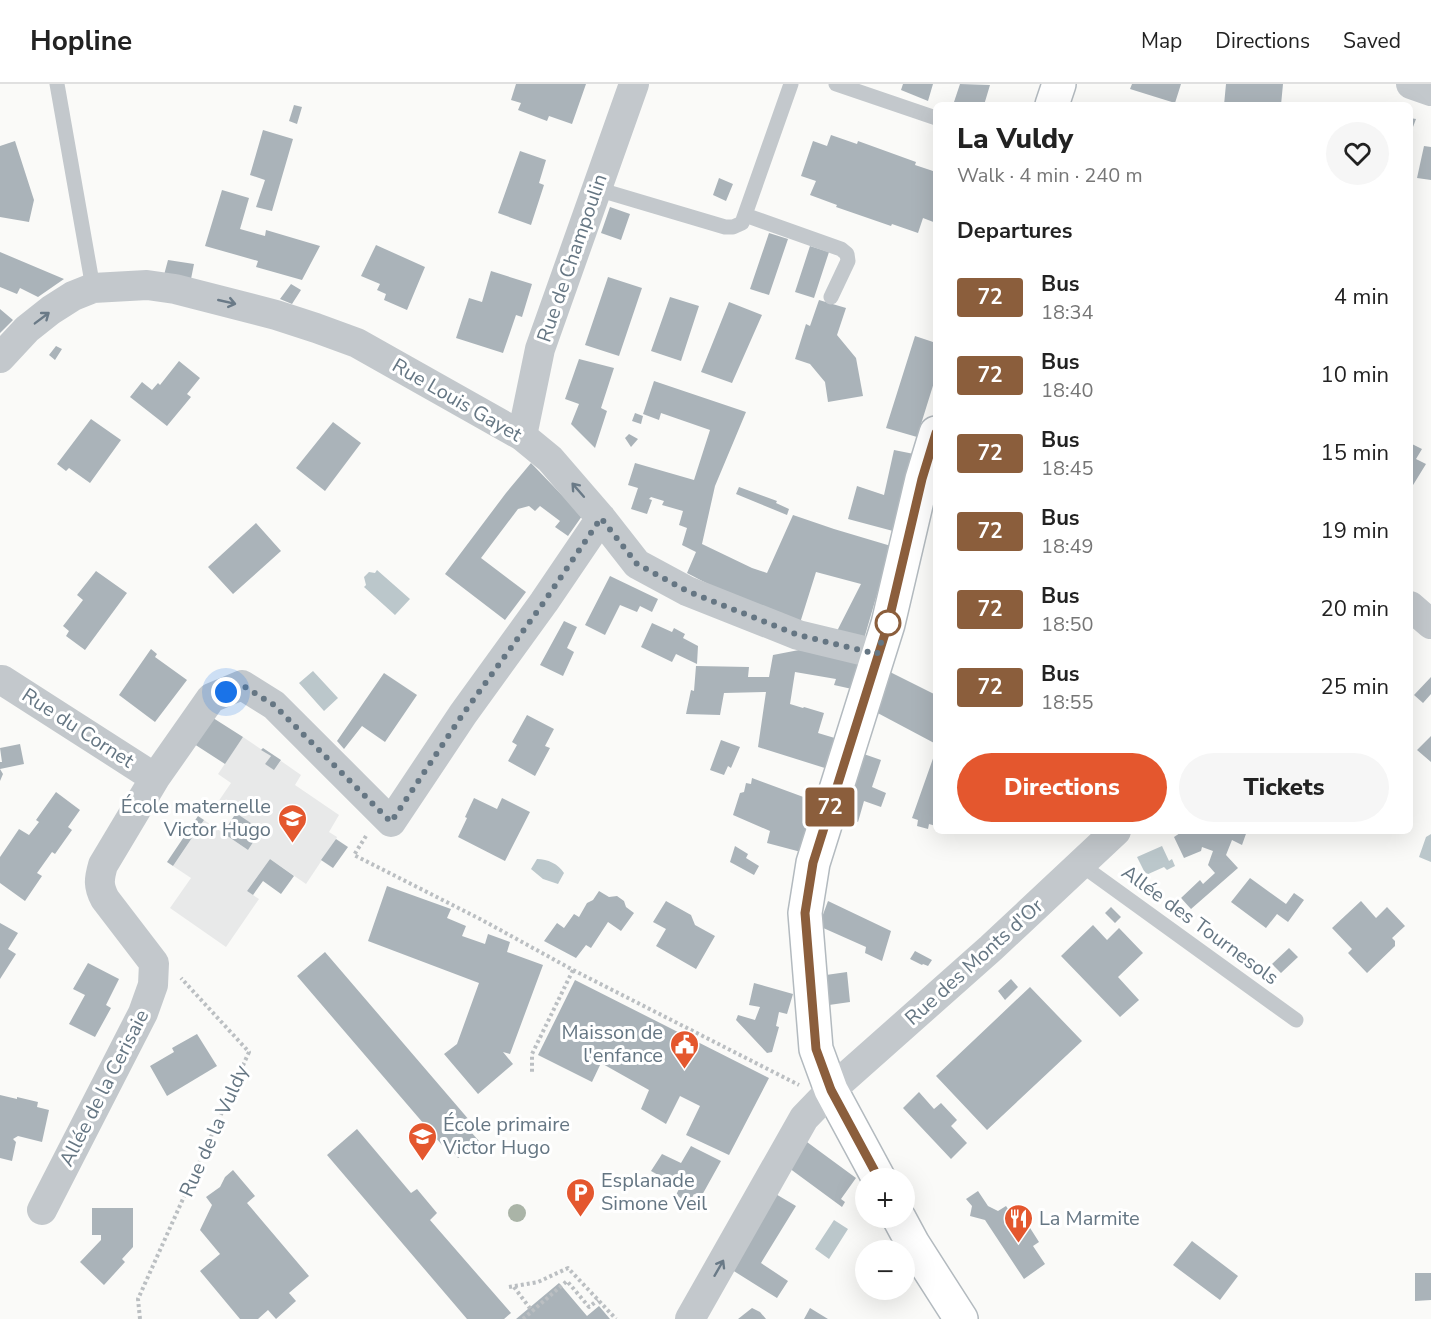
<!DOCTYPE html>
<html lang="en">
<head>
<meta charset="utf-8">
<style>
  :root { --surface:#fff; --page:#f6f6f6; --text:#222; --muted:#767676; --line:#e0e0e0; --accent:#e4572e }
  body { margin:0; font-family:"Nunito Sans",sans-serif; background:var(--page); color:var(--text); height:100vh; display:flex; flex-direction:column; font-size:22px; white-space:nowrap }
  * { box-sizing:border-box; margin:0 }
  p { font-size:20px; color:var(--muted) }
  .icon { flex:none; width:33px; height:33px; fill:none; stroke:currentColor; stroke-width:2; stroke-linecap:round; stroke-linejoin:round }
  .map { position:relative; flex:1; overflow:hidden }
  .details { position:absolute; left:933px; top:18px; width:480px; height:732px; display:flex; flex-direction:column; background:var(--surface); border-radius:9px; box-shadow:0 6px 24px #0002 }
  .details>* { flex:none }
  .badge { padding:0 12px; border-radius:4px; font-size:21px; line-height:39px }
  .buttons { position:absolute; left:855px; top:1084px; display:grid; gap:12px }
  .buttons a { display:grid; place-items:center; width:60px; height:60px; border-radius:50%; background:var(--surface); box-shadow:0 6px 24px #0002; font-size:30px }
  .you { position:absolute; width:30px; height:30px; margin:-15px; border:4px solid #fff; border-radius:50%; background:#1a73e8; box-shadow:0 0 0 9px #1a73e833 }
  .map>.badge { position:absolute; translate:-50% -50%; box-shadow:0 0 0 3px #fff }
  h2 { padding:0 24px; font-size:22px; line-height:54px }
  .round { display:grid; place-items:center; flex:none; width:63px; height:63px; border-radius:32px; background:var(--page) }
  .headline { display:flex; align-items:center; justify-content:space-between; height:102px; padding:0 24px }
  h1 { font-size:28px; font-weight:800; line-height:45px }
  .action { display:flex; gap:12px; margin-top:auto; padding:12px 24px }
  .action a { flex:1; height:69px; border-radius:36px; background:var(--accent); color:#fff; font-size:24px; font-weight:800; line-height:69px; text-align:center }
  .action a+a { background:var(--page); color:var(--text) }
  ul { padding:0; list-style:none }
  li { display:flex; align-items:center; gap:18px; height:78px; padding:0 24px }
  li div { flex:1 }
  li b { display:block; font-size:22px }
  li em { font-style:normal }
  li .badge { min-width:66px; font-weight:700; text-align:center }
  header { display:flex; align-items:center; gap:36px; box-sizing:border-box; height:84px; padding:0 30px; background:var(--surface); border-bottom:2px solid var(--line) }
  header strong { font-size:28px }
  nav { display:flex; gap:33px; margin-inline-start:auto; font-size:21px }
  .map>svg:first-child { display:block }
</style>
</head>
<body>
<header>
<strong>Hopline</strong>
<nav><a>Map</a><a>Directions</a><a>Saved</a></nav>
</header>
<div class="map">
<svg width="1431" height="1235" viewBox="0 0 1431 1235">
  <rect width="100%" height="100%" fill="#fafaf8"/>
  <!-- built -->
  <path fill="#e8e9e9" d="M243 653 271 672 265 680 274 685 281 677 301 691 295 701 339 731 329 748 337 753 336 755 306 800 270 775 247 807 259 815 226 863 170 824 191 794 173 782 204 736 248 766 261 746 218 718 231 699 218 690Z"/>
  <!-- water -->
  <path fill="#bbc7cb" d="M377 486 410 515 395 531 364 503 366 501 364 493 369 488 375 489Z
    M313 587 338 614 324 627 299 599Z
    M1431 750V778L1419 773 1426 753Z
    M1162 762 1169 777 1172 775 1175 782 1167 786 1164 783 1146 791 1137 773Z
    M537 775C548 775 558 780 564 789L558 800 543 795 531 785Z
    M834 1136 848 1145 829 1175 815 1165Z"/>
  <!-- building -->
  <path fill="#aab3b9" d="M516 0H586L572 40 549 32 547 37 518 26 521 19 511 16Z
    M903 0H933L928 17 901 6Z
    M960 0 990 1 984 21H953Z
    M1132 0H1181L1175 19 1130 5Z
    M1226 0H1283L1281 21H1224Z
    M294 21 302 23 297 40 289 37Z
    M1410 34 1416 35 1410 51Z
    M263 46 293 55 272 127 256 123 265 96 250 91Z
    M831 51 857 60 858 57 916 78 915 81 936 88V139L923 134 918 149 892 140 891 142 836 123 837 121 810 111 816 97 801 92 813 57 827 62Z
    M15 57 34 116 29 138 0 133V62Z
    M1424 62 1431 63V96L1417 94Z
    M520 67 546 76 539 99 544 101 531 141 498 129Z
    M719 94 733 100 726 117 713 111Z
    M222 106 249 114 240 145 265 152 266 146 320 162 302 196 256 183 258 177 205 162Z
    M610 123 630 130 621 156 601 149Z
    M769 149 788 155 769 211 750 205Z
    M376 161 425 183 407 226 384 216 386 210 377 206 380 200 361 192Z
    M810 162 829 168 814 214 795 208Z
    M0 168 64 195 38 213 20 204 17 210 0 203Z
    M168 176 194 180 191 195 164 191Z
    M491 187 532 200 522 233 516 231 503 269 456 254 469 214 482 218Z
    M608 193 642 204 619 272 585 261Z
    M291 200 301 206 292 220 280 215Z
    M670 213 699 222 681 277 651 267Z
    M819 216 846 224 837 251 856 274 863 312 828 318 825 298 810 280 795 275 806 240 810 242Z
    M729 218 762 231 732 299 701 288Z
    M0 225 13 236 0 249Z
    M915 252 936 259V292L917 353 886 344Z
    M56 262 62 265 55 276 49 271Z
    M579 275 614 284 601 324 607 327 595 364 571 340 579 320 565 315Z
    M179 277 200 294 187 310 191 313 167 342 130 313 142 298 152 306 158 299 160 301Z
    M654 297 746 328 715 402 702 460 752 484 767 489 793 431 834 445 891 462 864 555 836 549 861 500 816 488 800 539 708 500 687 489 696 468 682 461 687 444 679 441 683 427 662 421 664 417 651 413 649 415 652 416 647 430 631 425 638 404 628 401 635 379 694 396 710 346 661 329 659 336 643 330Z
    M635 329 643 332 641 340 632 337Z
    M91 335 121 356 90 399 69 384 66 387 57 380Z
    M333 338 361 359 325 407 296 384Z
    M629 350 638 355 631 363 625 354Z
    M1410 359 1422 365 1416 375 1426 380 1410 406Z
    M894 366 914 370 900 429 897 428 893 447 848 435 857 402 884 411Z
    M531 379 582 432 568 452 555 443 560 437 540 422 535 427 529 422 518 425 481 474 526 508 505 536 445 490 506 409Z
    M739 403 777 417 776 419 789 425 787 431 736 410Z
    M256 439 281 467 233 510 208 483Z
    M96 487 127 509 85 566 66 552 69 547 63 542 83 516 77 511Z
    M610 492 658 515 652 528 640 522 637 528 620 521 605 551 585 541Z
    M564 537 577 543 567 564 574 568 563 592 540 581Z
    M652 539 672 548 674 544 685 550 683 554 698 562 697 580 676 570 672 578 641 563Z
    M151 565 157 570 155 573 187 596 155 638 119 611Z
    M799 566 859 578 852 605 834 601 836 595 795 588 790 620 803 624 804 623 824 629 818 649 838 655 828 685 758 663 766 608 724 609 720 631 686 630 691 606 694 607 696 582 749 583 748 593H769L773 571Z
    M890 588 936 611V660L872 626Z
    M384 589 417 611 385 658 362 642 344 665 337 657Z
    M1431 593V610L1423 619 1414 611Z
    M527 631 554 645 545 662 550 664 535 692 508 677 517 661 512 658Z
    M210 632 243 653 225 680 191 658Z
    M1431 652V678L1417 666Z
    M721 656 740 663 731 684 728 682 724 691 710 686Z
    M20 660 24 680 0 685 3 690 0 697V678H2L0 664Z
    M263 664 281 676 274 686 265 680 271 672 261 666Z
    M936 666V742L929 740 928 745 917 742 918 736 912 734Z
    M858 668 881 676 872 703 886 709 881 723 864 717 858 738 846 735 852 713 845 710Z
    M752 694 817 718 801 768 767 759 770 747 733 731 740 709 744 708 746 699 751 700Z
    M56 708 80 726 68 743 72 746 55 770 52 768 37 789 42 792 25 817 0 799V773L19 745 29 751 39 738 36 736Z
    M474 714 497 725 502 714 530 728 505 777 458 753 467 734 465 733Z
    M236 729 261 746 248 766 223 749Z
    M198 732 204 736 173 782 167 778Z
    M1183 747H1247L1242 761 1232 756 1226 771 1238 784 1191 825 1181 814 1200 796 1203 800 1215 789 1208 781 1213 767 1202 763 1201 767 1184 774 1174 753Z
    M336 755 348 763 333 784 321 776Z
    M735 762 748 770 746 774 759 782 754 791 730 778Z
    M270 775 294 792 281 810 263 797 253 811 247 807Z
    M1250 794 1286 820 1294 809 1304 816 1288 838 1277 830 1266 844 1231 818Z
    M387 802 451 825 447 834 466 842 462 852 485 860 488 850 510 858 507 868 543 881 510 970 503 968 513 980 478 1010 444 970 457 960 479 899 368 857Z
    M599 807 609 813 617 812 624 817 626 823 634 829 621 847 608 838 591 864 586 861 576 874 544 857 557 839 564 844 574 830 579 833 587 819 593 816Z
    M666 817 691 831 695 841 715 852 696 885 656 862 666 845 653 838Z
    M828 817 891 847 882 877 865 869 866 863 821 843V836Z
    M1361 817 1376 834 1387 823 1405 842 1392 854 1395 857V862L1367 889 1348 869 1352 865 1332 844Z
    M1111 823 1121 833 1115 839 1105 829Z
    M0 839 18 849 8 865 16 870 0 895Z
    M1093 841 1107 856 1119 844 1143 869 1118 893 1139 916 1120 933 1061 872Z
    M1289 864 1298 873 1281 889 1272 880Z
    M915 867 932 876 928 882 923 880 922 881 910 875Z
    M325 868 476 1044 471 1048 479 1057 458 1074 451 1065 448 1068 297 892Z
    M88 879 119 895 106 921 111 924 95 953 69 940 85 911 73 905Z
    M847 888 850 918 829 921 826 891Z
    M1011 895 1018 903 1005 916 998 907Z
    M575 896 769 994 729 1071 686 1051 700 1022 680 1012 666 1040 641 1025 649 1006 601 979 592 998 538 971Z
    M754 899 793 910 787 930 779 928 776 942 779 943 772 968 767 969 736 936 738 931 755 936 760 923 749 921Z
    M1030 903 1082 957 987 1046 936 992Z
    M197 950 217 982 167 1012 150 982 174 968 172 964Z
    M919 1008 934 1025 941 1019 957 1036 951 1042 967 1059 951 1075 903 1024Z
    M0 1011 17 1015V1013L38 1018 37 1023 49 1026 42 1058 18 1052 13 1055 16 1058 12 1077 0 1074Z
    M357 1045 411 1109 417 1105 437 1129 430 1136 511 1229 504 1235H467L327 1071Z
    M807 1058 856 1094 841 1115 845 1118 842 1123 789 1084Z
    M691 1062 721 1077 701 1113 694 1110 689 1119 676 1111 680 1103 651 1087 662 1070 681 1079Z
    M233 1086 255 1112 247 1119 309 1192 289 1209 296 1217 276 1235 268 1226 258 1235H240L200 1187 220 1170 200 1146 212 1121 206 1113 220 1103 225 1093Z
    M978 1107 988 1122 998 1127 1006 1122 1018 1140 1025 1136 1039 1158 1033 1162 1045 1180 1024 1195 985 1136 970 1132 972 1122 966 1115Z
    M774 1109 796 1122 761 1179 788 1197 777 1214 729 1184Z
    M92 1124H133V1163L122 1175 125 1178 104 1201 80 1178 101 1156V1151H92Z
    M1192 1157 1238 1192 1220 1216 1173 1181Z
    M1415 1189H1431V1216L1415 1217Z
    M559 1199 587 1232 599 1222 610 1235H516Z
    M752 1224 760 1228 766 1235H738Z
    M810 1224 828 1235H804Z"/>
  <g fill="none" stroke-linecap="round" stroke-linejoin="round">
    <defs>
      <path id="secondary" d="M1052 21 1059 0
        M879 1095 831 1006 816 965 805 829 813 779 888 540 922 395 936 349
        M899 1134 913 1160 961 1235"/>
    </defs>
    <!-- secondary casing -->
    <use href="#secondary" stroke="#b3babf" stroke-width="36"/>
    <!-- path -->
    <path stroke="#bbbfc2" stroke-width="4" stroke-dasharray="3 3" stroke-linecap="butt" d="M366 752 354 771 482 836 573 886 532 970V990
      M573 886 799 1001
      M509 1203 538 1198 568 1184 616 1235
      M514 1203 532 1227
      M140 1235 138 1215 249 968 181 894
      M523 1235 567 1197 589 1223 598 1216"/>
    <!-- service -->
    <path stroke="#c3c8cc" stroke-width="15" d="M57 0 93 204
      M836 0 936 34
      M597 105 725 143H733L742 139 791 0
      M745 131 841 165 847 170 848 177 831 213
      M1080 780 1296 936"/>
    <!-- minor -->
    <path stroke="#c3c8cc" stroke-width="30" d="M1411 0 1431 7
      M0 274 27 245 51 226 73 212 93 204 147 201 175 205 276 231 316 244 357 259 522 352 550 375 601 434 637 480 687 507 798 551 877 570
      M522 352 540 265 634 0
      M1410 522 1431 540
      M0 596H2L155 694
      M42 1126 143 929 153 901 154 879 105 815C98 802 99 795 103 781L155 694 211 614 242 601 274 621 391 738 463 630 544 518 601 434
      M690 1235 804 1034 831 1006 991 864 1116 747"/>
    <!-- secondary -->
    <use href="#secondary" stroke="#fff" stroke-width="33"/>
  </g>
  <!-- trees -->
  <circle fill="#aab4a7" cx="517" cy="1129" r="9"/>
  <!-- one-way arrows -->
  <defs><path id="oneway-shaft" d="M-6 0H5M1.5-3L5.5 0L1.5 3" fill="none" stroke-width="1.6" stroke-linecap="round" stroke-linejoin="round" transform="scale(1.5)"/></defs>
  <g stroke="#6a7a87">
    <use href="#oneway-shaft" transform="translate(227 218) rotate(13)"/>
    <use href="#oneway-shaft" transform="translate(42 234) rotate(-37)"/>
    <use href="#oneway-shaft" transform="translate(578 406) rotate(-131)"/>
    <use href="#oneway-shaft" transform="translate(719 1184) rotate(-60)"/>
  </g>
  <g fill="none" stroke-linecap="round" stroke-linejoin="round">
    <defs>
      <path id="line" d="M879 1095 831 1006 816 965 805 829 813 779 888 540 922 395 936 349"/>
    </defs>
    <!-- line casing -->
    <use href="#line" stroke="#fff" stroke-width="14"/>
    <!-- line -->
    <use href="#line" stroke="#8b5e3c" stroke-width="9"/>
    <!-- walk -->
    <path stroke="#657683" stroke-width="6" stroke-dasharray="0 10.8" d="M226 608 242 601 274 621 391 738 463 630 544 518 601 434 637 480 687 507 798 551 877 570 888 539"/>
  </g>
  <!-- icons -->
  <defs>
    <symbol id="school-pin" viewBox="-11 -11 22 30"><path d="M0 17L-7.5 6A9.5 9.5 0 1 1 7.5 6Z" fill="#e4572e" stroke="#fff"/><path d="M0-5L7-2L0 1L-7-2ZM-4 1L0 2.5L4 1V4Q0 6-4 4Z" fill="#fff"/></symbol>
    <symbol id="civic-pin" viewBox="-11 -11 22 30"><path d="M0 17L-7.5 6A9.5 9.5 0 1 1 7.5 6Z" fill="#e4572e" stroke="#fff"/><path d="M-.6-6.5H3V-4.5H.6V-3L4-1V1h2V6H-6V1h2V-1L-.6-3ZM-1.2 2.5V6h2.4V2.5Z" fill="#fff"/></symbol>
    <symbol id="parking-pin" viewBox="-11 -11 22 30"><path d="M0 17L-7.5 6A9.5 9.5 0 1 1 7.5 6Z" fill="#e4572e" stroke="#fff"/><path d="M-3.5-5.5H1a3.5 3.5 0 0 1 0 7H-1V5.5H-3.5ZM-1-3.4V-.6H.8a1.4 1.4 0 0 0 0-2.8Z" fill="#fff"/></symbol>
    <symbol id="restaurant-pin" viewBox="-11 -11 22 30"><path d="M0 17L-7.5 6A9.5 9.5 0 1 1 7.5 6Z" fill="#e4572e" stroke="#fff"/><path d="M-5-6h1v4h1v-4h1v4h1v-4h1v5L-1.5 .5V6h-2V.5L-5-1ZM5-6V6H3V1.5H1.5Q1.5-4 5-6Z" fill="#fff"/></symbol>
  </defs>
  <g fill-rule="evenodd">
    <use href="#school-pin" x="276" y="718" width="33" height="45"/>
    <use href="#civic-pin" x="668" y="944" width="33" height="45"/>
    <use href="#school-pin" x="406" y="1036" width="33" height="45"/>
    <use href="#parking-pin" x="564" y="1092" width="33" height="45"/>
    <use href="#restaurant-pin" x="1002" y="1118" width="33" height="45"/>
  </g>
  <!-- markers -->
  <circle fill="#fff" stroke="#8b5e3c" stroke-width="3" cx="888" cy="539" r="12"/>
  <g text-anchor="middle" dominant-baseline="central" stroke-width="6" stroke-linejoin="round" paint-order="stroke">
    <!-- street labels -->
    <g font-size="20" fill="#657683" stroke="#fff">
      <text transform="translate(572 174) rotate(-71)">Rue de Champoulin</text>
      <text transform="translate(457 316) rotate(30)">Rue Louis Gayet</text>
      <text transform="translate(78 644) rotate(33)">Rue du Cornet</text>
      <text transform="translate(1200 841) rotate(36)">Allée des Tournesols</text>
      <text transform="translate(974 878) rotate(-42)">Rue des Monts d'Or</text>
      <text transform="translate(104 1004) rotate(-63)">Allée de la Cerisaie</text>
      <text transform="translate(214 1047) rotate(-66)">Rue de la Vuldy</text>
    </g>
    <!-- poi labels -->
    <g font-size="20" fill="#657683" stroke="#fff" text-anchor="start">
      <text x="271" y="722" text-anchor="end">École maternelle<tspan x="271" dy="23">Victor Hugo</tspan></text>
      <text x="663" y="948" text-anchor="end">Maisson de<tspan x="663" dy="23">l'enfance</tspan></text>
      <text x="443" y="1040">École primaire<tspan x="443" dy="23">Victor Hugo</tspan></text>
      <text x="601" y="1096">Esplanade<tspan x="601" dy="23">Simone Veil</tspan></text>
      <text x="1039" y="1134">La Marmite</text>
    </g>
  </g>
</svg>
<div class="buttons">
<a>+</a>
<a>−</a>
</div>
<div class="you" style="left:226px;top:608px"></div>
<b class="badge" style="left:830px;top:723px;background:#8b5e3c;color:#fff">72</b>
<section class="details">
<div class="headline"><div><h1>La Vuldy</h1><p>Walk · 4 min · 240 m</p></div><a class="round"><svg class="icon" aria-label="heart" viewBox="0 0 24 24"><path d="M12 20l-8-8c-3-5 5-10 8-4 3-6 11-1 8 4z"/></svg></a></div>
<h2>Departures</h2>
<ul>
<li><span class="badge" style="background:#8b5e3c;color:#fff">72</span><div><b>Bus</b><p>18:34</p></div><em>4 min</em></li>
<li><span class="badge" style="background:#8b5e3c;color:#fff">72</span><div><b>Bus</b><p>18:40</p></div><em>10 min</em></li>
<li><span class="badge" style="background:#8b5e3c;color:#fff">72</span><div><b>Bus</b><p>18:45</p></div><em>15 min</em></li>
<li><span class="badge" style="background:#8b5e3c;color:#fff">72</span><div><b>Bus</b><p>18:49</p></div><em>19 min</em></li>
<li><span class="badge" style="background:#8b5e3c;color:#fff">72</span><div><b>Bus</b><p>18:50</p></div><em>20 min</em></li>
<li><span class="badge" style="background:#8b5e3c;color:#fff">72</span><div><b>Bus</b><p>18:55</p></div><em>25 min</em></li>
</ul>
<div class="action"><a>Directions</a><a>Tickets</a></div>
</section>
</div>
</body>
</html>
